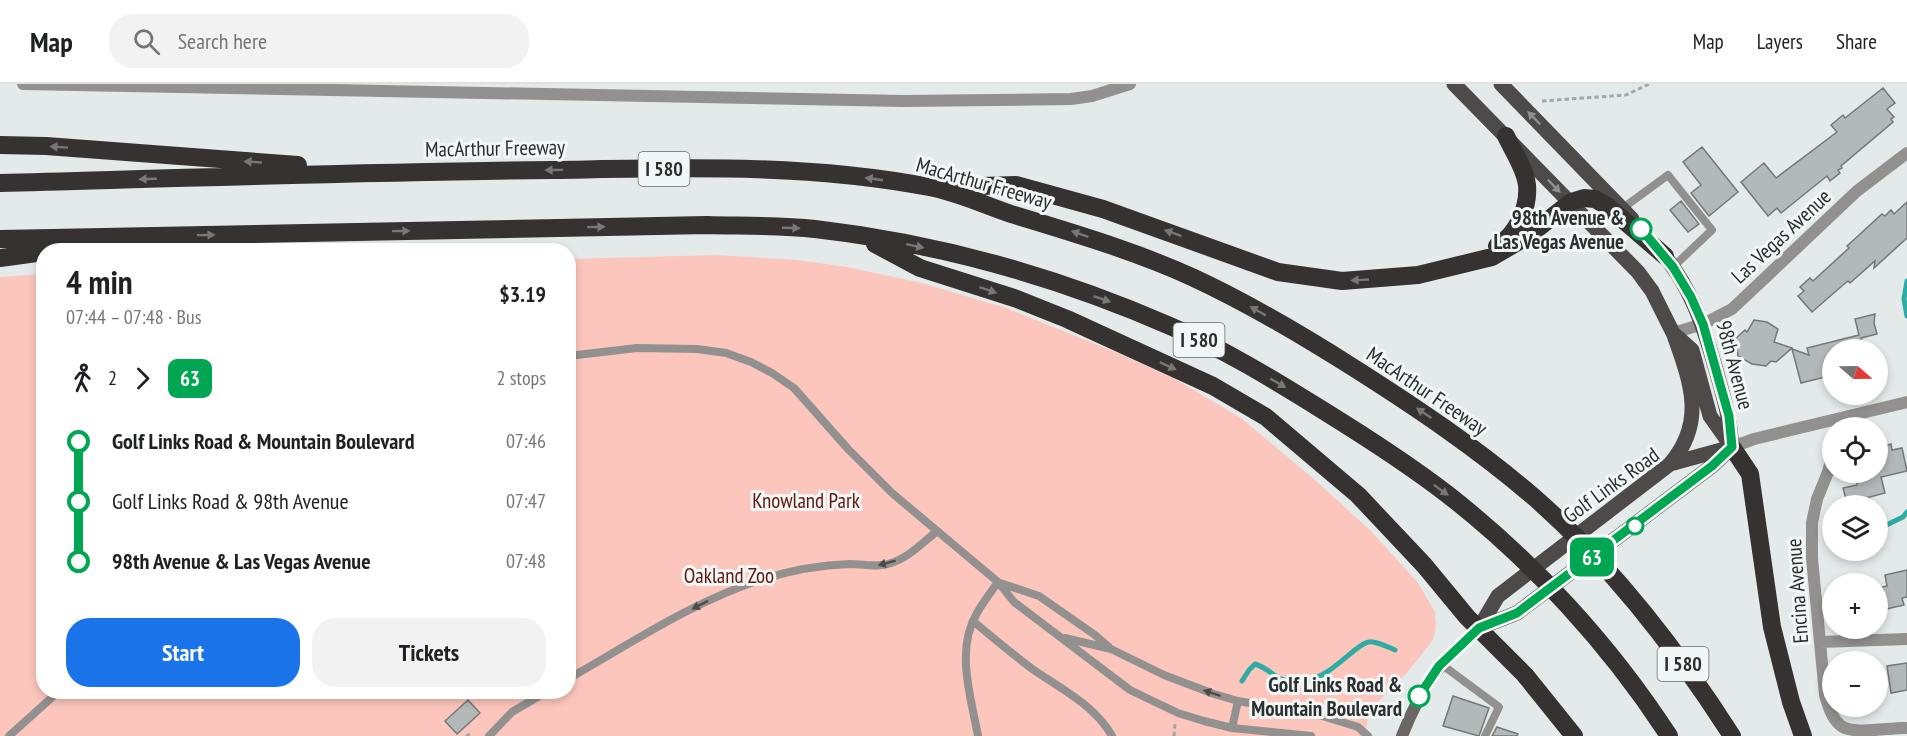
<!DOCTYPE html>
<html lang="en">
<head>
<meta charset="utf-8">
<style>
  :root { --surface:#fff; --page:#f2f2f2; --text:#202124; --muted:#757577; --line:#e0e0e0; --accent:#1a73e8 }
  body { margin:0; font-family:"PT Sans Narrow",sans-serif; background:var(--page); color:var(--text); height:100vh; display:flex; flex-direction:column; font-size:22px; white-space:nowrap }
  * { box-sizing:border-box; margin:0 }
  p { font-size:20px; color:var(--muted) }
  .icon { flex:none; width:33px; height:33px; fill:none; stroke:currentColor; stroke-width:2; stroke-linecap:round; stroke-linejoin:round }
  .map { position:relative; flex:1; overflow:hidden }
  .details { position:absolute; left:36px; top:159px; width:540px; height:456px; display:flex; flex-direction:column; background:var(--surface); border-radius:24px; box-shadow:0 3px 9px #0003 }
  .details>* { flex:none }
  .badge { padding:0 12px; border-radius:9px; font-size:21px; line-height:39px }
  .needle { width:39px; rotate:110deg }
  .tools { position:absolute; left:1822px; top:255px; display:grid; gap:12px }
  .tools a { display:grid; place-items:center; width:66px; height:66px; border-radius:50%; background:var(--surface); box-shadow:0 3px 9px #0003; font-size:30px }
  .map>.badge { position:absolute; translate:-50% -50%; box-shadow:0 0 0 3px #fff }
  .legs { display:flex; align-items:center; gap:9px; height:66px; padding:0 30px; font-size:20px }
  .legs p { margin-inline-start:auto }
  .head { display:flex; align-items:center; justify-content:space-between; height:102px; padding:0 30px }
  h1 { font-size:33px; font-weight:600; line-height:45px }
  .action { display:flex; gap:12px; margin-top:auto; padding:12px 30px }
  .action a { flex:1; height:69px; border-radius:24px; background:var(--accent); color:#fff; font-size:24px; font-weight:600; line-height:69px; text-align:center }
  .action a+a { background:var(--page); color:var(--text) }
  ul { padding:0 30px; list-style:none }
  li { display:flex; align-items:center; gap:21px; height:60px; font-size:22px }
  li i { display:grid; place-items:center; width:9px; height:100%; margin:0 8px; background:currentColor }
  li i::after { content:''; width:15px; height:15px; margin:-8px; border:4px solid; border-radius:50%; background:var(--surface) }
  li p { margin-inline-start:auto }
  li:first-child i { background:linear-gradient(#0000 50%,currentColor 0) }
  li:last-child i { background:linear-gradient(currentColor 50%,#0000 0) }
  header { display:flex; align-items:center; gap:36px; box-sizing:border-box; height:84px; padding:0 30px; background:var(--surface); border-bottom:2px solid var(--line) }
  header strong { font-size:28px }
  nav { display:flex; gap:33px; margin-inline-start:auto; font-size:21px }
  .search { width:420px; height:54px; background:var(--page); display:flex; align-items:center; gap:15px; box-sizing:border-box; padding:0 21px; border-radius:24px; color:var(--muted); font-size:22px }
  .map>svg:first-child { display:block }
</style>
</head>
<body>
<header>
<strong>Map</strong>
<div class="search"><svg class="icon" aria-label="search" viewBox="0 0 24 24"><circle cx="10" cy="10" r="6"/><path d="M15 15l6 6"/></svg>Search here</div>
<nav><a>Map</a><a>Layers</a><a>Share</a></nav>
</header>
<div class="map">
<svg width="1907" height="652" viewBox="0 0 1907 652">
  <rect width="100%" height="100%" fill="#e4eae9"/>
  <!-- green -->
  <path fill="#fdc6bc" d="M717 171 797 176 847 183 922 199 1006 224 1120 270 1175 295 1241 334 1315 396 1371 447 1418 499 1435 528 1436 541 1433 556 1407 589 1369 627 1365 652H0V193L43 190 44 608H568L569 175Z"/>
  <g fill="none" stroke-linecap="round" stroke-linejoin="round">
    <!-- stream -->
    <path stroke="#2caca5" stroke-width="5" d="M1907 197 1904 215 1907 232
      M1878 445 1903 433 1907 428
      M1242 597 1249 586 1255 580C1269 584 1277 597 1292 598 1331 601 1355 555 1373 558 1380 559 1388 563 1395 566"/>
  </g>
  <!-- building -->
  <path fill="#b3b8b8" stroke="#747978" stroke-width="1.5" d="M1883 4 1895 19 1887 25 1894 33 1891 35 1893 38 1841 82 1842 84 1838 86 1840 89 1830 97 1827 92 1781 129 1777 124 1768 132 1741 98 1764 79 1776 94 1837 48 1831 41 1843 31 1845 34Z
    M1702 63 1738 108 1709 132 1691 109 1701 101 1683 78Z
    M1681 117 1699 140 1688 148 1670 126Z
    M1907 118V154L1874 184 1875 177 1850 199 1848 197 1843 201 1812 228 1798 212 1804 207 1800 203 1810 194 1813 197 1849 164 1847 162 1882 130 1885 132 1891 126 1894 130Z
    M1875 230 1874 239 1877 250 1861 254 1864 266H1833V291L1801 299 1792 265 1809 271 1807 264 1859 251 1855 235Z
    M1754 236 1767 238 1778 245 1774 258 1792 264 1776 278 1771 277 1766 282 1752 280 1738 272 1736 254 1745 246 1747 248Z
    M1891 360 1892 366 1902 364 1907 387 1881 393 1885 409 1847 419 1843 404 1857 401V388H1878V364Z
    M1907 486V513L1902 514 1904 521 1878 527V504L1887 502 1885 491Z
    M1907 579V606L1891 609 1887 582Z
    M1453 612 1489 624 1479 652 1443 642Z
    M468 616 480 629 457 650 445 637Z
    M1497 643 1518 650 1517 652H1492Z"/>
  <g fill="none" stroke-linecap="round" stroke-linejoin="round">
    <!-- path -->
    <path stroke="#a3a8a7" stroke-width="3" stroke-dasharray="4.5 3" stroke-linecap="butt" d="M1542 17 1626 11 1649 0
      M466 652 470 650
      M1174 652 1175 640"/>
    <!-- service -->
    <path stroke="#939190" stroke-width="8" d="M1623 124 1668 91 1712 146 1673 183
      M568 272 637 264 697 265 726 269 751 278 772 289 794 304 848 365 892 409 998 498 1014 518 1130 606 1178 629 1204 637 1232 644 1311 652
      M1000 499 1039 512 1095 551 1109 563
      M973 537C992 553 1011 569 1031 584 1059 604 1095 621 1112 652
      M1065 554 1111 565 1164 591 1214 610 1238 617 1319 631 1358 643 1368 652
      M1441 580 1499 623 1485 652
      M568 595C630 560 692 518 760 496 788 487 820 481 850 480 864 480 878 484 891 479 908 474 922 459 936 448
      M1232 644 1238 617
      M9 652 58 608
      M489 652 512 628 546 608
      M978 652C971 613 955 566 977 529 983 518 991 508 998 498"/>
    <!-- minor -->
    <path stroke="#939190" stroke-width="12" d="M1673 249 1703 240 1732 225 1857 107 1907 69
      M1833 368 1828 388 1817 415 1812 439V474L1825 611C1828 621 1831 633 1840 641 1852 652 1890 643 1907 644
      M1820 558 1907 555"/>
    <!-- tertiary -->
    <path stroke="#939190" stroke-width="12" d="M23 0 903 17 1071 15 1092 12 1130 0
      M1732 363 1754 355 1907 318"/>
    <!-- secondary -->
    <path stroke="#6b6767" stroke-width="12" d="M1402 652C1422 601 1439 580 1479 544"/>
    <!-- primary -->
    <path stroke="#4e4a4a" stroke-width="15" d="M1454 0 1638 188 1652 207 1673 249 1692 266 1710 332 1732 363
      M1501 0 1632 135
      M1658 164C1690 200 1703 240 1716 286 1724 314 1730 334 1732 363
      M1670 380C1706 338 1691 299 1674 251
      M1479 544 1498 512 1670 380 1732 363
      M1479 544 1517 529 1712 382 1729 366"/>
    <!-- motorway -->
    <path stroke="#373232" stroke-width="18" d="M0 61 46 62 298 81
      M0 99C184 94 368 88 552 86 677 84 805 79 929 103 957 108 984 121 1011 130 1073 149 1135 167 1194 194 1250 220 1302 251 1354 284 1417 324 1478 365 1535 414 1612 482 1677 566 1732 652
      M946 103 1016 101 1103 125 1278 188 1342 197 1418 191 1492 173 1528 152 1571 118 1584 114 1595 115 1607 122 1665 172
      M0 155 707 141C742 142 779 141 815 145 936 159 1058 193 1170 242 1224 265 1274 296 1324 327 1366 353 1408 380 1447 410 1533 477 1610 561 1669 652
      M875 160 920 184 1017 215 1067 235 1213 302 1266 333 1358 411 1424 481 1467 533 1525 591 1574 652
      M1497 162C1517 151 1529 123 1527 101 1525 84 1513 67 1506 52
      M0 174 44 168
      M1732 363 1750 390 1772 543 1791 618 1803 652"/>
  </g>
  <!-- one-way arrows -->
  <defs><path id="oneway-solid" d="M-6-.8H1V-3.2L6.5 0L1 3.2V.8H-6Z" transform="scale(1.5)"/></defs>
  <g fill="#8f8f8f">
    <use href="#oneway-solid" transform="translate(1534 34) rotate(-134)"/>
    <use href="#oneway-solid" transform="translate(1554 102) rotate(46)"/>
  </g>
  <g fill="#787777">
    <use href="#oneway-solid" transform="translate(59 63) rotate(-176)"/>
    <use href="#oneway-solid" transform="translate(253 78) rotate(-176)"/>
    <use href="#oneway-solid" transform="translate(554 86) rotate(179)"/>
    <use href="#oneway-solid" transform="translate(148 95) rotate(178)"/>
    <use href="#oneway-solid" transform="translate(874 95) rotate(-172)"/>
    <use href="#oneway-solid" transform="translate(596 143) rotate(-1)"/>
    <use href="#oneway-solid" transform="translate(791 144) rotate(2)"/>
    <use href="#oneway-solid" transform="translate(401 147) rotate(-1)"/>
    <use href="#oneway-solid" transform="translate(1173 149) rotate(-160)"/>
    <use href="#oneway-solid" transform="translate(1080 150) rotate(-161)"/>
    <use href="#oneway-solid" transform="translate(206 151) rotate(-1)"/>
    <use href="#oneway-solid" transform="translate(915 162) rotate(12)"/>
    <use href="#oneway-solid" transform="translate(1360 196) rotate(177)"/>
    <use href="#oneway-solid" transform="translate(988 206) rotate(19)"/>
    <use href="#oneway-solid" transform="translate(1102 215) rotate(19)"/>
    <use href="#oneway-solid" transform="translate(1258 227) rotate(-151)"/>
    <use href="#oneway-solid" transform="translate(1168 282) rotate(25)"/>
    <use href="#oneway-solid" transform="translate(1278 299) rotate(30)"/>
    <use href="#oneway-solid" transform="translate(1424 329) rotate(-146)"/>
    <use href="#oneway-solid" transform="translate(1441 406) rotate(36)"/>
  </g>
  <g fill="#4c4c4b">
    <use href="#oneway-solid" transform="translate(887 479) rotate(165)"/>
    <use href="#oneway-solid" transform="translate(700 521) rotate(153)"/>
    <use href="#oneway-solid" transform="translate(1212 609) rotate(-162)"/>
  </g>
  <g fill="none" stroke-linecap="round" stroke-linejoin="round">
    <defs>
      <path id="line-1" d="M1419 612 1439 582 1479 544 1517 529 1712 382 1732 363 1729 332 1703 240 1691 213 1673 183 1641 145"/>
    </defs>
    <!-- line-1 casing -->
    <use href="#line-1" stroke="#fff" stroke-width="14"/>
    <!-- line-1 -->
    <use href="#line-1" stroke="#00a651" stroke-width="9"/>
  </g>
  <!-- markers -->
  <g fill="#fff" stroke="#00a651" stroke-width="3">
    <circle cx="1641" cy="145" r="10"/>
    <circle cx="1635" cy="442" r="8"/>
    <circle cx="1419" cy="612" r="10"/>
  </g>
  <g text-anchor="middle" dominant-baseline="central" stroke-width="6" stroke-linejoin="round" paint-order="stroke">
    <!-- shield labels -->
    <g fill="#f1f7f6" stroke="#686b6a" stroke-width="1.5">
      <rect x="638.5" y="68" width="51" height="34" rx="4.5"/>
      <rect x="1173.5" y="239" width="51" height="34" rx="4.5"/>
      <rect x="1657.5" y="563" width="51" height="34" rx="4.5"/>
    </g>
    <g font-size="20" font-weight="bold" fill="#2d2f2e">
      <text x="664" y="85">I 580</text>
      <text x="1199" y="256">I 580</text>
      <text x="1683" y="580">I 580</text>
    </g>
    <!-- street labels -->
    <g font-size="21" fill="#2d2f2e" stroke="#f1f7f6">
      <text transform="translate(495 64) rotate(-1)">MacArthur Freeway</text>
      <text transform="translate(984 99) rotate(16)">MacArthur Freeway</text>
      <text transform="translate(1781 152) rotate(-43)">Las Vegas Avenue</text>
      <text transform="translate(1735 281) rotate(75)">98th Avenue</text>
      <text transform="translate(1427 307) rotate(34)">MacArthur Freeway</text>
      <text transform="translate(1611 401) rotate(-36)">Golf Links Road</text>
      <text transform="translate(1797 507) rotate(-94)">Encina Avenue</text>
    </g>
    <!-- stop labels -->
    <g font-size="21" font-weight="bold" fill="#2d2f2e" stroke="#f1f7f6" text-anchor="end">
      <text x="1624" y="133">98th Avenue &amp;<tspan x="1624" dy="24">Las Vegas Avenue</tspan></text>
      <text x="1402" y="600">Golf Links Road &amp;<tspan x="1402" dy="24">Mountain Boulevard</tspan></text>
    </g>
    <!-- park labels -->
    <g font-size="21" fill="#62170d" stroke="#f1f7f6">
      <text x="806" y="416">Knowland Park</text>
      <text x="729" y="491">Oakland Zoo</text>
    </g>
  </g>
</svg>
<div class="tools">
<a><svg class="needle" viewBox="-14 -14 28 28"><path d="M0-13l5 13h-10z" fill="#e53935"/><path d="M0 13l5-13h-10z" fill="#757577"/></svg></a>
<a><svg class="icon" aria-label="locate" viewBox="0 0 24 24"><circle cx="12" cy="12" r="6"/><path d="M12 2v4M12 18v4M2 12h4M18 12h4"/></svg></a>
<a><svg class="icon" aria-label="layers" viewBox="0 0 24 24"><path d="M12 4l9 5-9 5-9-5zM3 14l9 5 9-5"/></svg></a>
<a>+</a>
<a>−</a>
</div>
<b class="badge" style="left:1592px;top:473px;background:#00a651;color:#fff">63</b>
<section class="details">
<div class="head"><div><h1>4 min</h1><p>07:44 – 07:48 · Bus</p></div><b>$3.19</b></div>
<div class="legs"><svg class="icon" aria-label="walk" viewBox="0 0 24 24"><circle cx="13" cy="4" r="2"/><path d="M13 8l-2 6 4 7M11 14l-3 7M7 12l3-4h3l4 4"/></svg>2<svg class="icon" aria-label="forward" viewBox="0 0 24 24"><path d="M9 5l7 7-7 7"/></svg><b class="badge" style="background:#00a651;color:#fff">63</b><p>2 stops</p></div>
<ul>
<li><i style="color:#00a651"></i><b>Golf Links Road &amp; Mountain Boulevard</b><p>07:46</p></li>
<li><i style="color:#00a651"></i><span>Golf Links Road &amp; 98th Avenue</span><p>07:47</p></li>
<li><i style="color:#00a651"></i><b>98th Avenue &amp; Las Vegas Avenue</b><p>07:48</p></li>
</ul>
<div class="action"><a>Start</a><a>Tickets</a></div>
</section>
</div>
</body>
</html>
